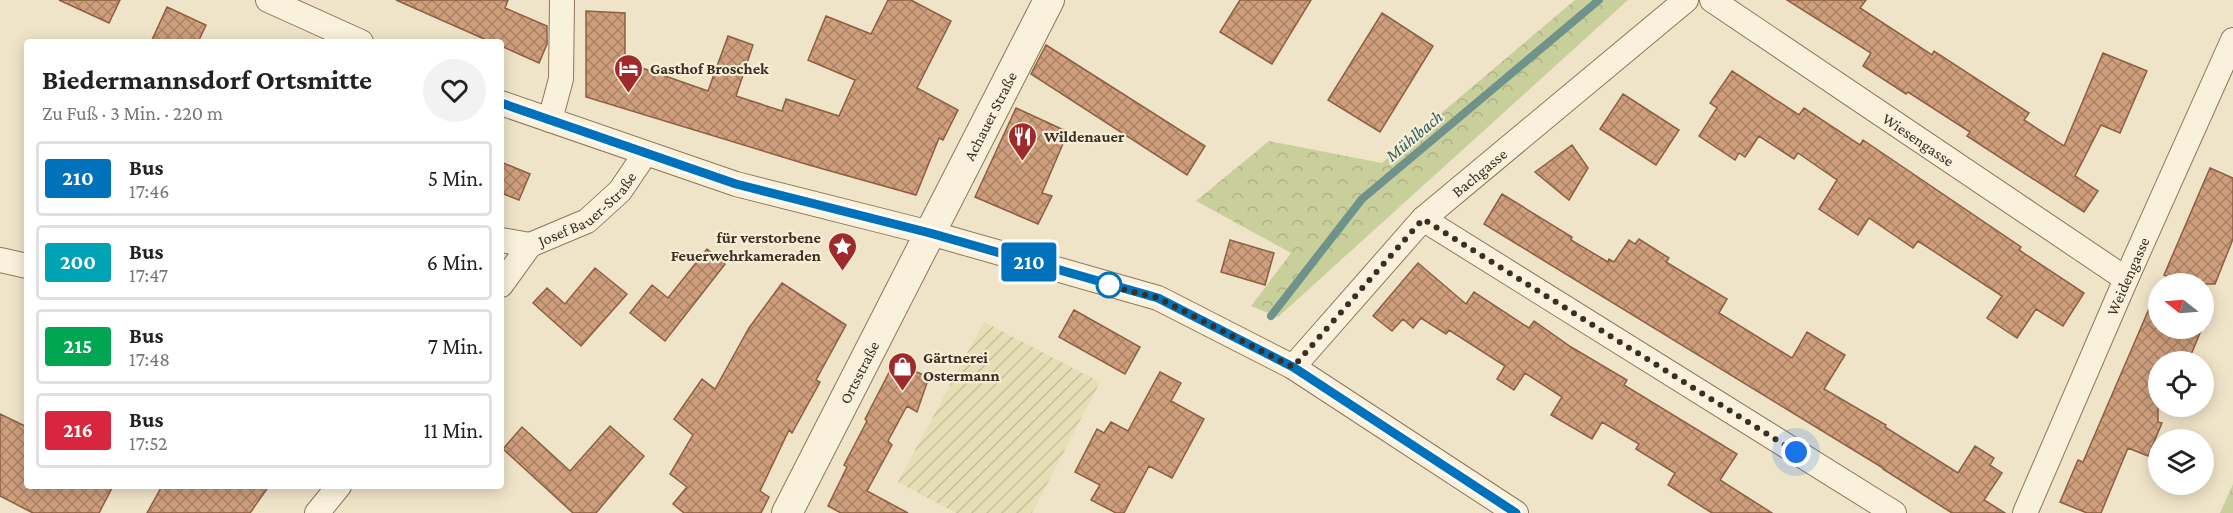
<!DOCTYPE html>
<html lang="de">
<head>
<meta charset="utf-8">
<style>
  :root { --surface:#fff; --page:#f2f2f2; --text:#222; --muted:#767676; --line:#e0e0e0 }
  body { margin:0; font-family:"Crimson Pro",serif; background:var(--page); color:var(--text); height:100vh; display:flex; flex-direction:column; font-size:22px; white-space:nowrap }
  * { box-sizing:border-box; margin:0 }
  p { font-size:20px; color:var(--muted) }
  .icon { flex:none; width:33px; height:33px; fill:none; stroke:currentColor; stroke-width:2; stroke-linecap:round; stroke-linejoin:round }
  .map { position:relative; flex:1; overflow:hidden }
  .sheet { position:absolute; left:24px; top:39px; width:480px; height:450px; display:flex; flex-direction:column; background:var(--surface); border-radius:6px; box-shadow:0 3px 15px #0003 }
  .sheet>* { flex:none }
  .badge { padding:0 12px; border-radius:4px; font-size:21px; line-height:39px }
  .needle { width:39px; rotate:287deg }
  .fabs { position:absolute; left:2148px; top:273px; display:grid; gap:12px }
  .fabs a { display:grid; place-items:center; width:66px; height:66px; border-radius:50%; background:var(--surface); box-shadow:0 3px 15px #0003; font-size:30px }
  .you { position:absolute; width:30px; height:30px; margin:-15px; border:4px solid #fff; border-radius:50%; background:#1a73e8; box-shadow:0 0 0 9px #1a73e833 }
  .map>.badge { position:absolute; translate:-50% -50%; box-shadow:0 0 0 3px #fff }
  .round { display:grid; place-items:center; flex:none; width:63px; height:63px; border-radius:32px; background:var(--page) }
  .head { display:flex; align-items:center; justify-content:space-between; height:102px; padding:0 18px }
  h1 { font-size:28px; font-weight:700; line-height:45px }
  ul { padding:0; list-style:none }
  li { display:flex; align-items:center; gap:18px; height:75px; margin:0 12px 9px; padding:0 6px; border:3px solid var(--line); border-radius:6px }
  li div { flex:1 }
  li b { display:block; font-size:22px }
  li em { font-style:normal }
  li .badge { min-width:66px; font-weight:700; text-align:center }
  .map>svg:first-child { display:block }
</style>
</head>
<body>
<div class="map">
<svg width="2233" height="513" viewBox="0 0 2233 513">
  <defs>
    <pattern id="farmland-furrows" width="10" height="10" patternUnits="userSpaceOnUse" patternTransform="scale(1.5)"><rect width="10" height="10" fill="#e6deb5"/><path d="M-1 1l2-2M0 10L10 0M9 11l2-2" fill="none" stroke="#c6bf9b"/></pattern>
    <pattern id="forest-crowns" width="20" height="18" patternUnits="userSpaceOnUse" patternTransform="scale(1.5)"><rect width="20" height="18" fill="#c9cf9b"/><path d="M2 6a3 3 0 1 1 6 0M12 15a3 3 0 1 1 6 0" fill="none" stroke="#aeb285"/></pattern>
    <pattern id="building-cross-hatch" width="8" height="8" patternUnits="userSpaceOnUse" patternTransform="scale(1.5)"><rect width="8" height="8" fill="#cf9f7d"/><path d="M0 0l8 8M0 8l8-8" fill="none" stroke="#a98266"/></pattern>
  </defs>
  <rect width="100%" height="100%" fill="#f0e4c8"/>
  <!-- farmland -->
  <path fill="url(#farmland-furrows)" d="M984 322 1100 382 1032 513H956L898 482Z"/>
  <!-- forest -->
  <path fill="url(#forest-crowns)" d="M1575 0H1628L1278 317 1251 306 1291 253 1196 201 1269 141 1382 163Z
    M2233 484V513H2220Z"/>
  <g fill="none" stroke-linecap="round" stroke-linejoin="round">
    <!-- stream -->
    <path stroke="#6f938a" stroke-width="8" d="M1271 316 1362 199 1599 0"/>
  </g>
  <!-- building -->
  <path fill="url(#building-cross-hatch)" stroke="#8d5f41" stroke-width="1.5" d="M59 0H120L109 23Z
    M396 0H508L505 8 547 26V44L539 63 501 46V42H491Z
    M888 0H911L951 21 917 88 958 110 943 140 939 138 916 195 809 165 586 97V11L625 13V62L708 91 728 36 753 45 736 96 782 111 786 99 839 116 855 80 808 60 826 16 871 34Z
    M1240 0H1311L1272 64 1220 32Z
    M1787 0H1866L1860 8 1932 55 1934 51 2029 113 2024 120 2064 146 2103 53 2147 71 2120 133 2101 125 2075 176 2098 191 2084 212 1967 136 1970 132 1908 92 1906 94 1863 66 1871 53Z
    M167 7 206 25 198 42H151Z
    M1382 13 1433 46 1380 132 1328 100Z
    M1046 45 1205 146 1187 175 1031 74Z
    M1732 71 1799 115 1804 108 1860 145 1863 140 2021 247 2019 250 2084 293 2063 326 2036 309 2017 338 1987 318 2002 296 1918 241 1913 248 1869 218 1858 235 1819 209 1837 180 1798 153 1794 159 1759 136 1745 157 1739 153 1735 160 1699 136 1717 108 1710 103Z
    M1623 94 1679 130 1656 165 1600 129Z
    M1016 108 1068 132 1042 193 1052 196 1038 224 975 197Z
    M1572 145 1588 168 1569 200 1535 172Z
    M501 162 530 174 519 200 501 193Z
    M2210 168 2233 178V239L2215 284H2186L2164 275Z
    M1502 194 1572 237 1571 240 1608 262 1609 259 1614 262 1629 240 1635 244 1639 239 1669 258 1666 262 1727 299 1719 313 1792 358 1807 332 1845 355 1824 389 1886 425 1885 427 1958 473 1975 446 1994 458 1990 465 2002 473 1984 500 2005 513H1952L1883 469V468L1484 224Z
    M1230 240 1274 253 1265 285 1221 272Z
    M707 249 725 264 665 341 630 313 652 285 668 298Z
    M1418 263 1466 304 1474 292 1529 328 1534 321 1571 347 1627 380 1624 385 1737 454 1720 480 1772 513H1712L1668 485 1675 473 1636 449 1639 444 1602 422 1592 439 1551 415 1562 397 1525 373 1514 390 1497 379 1505 366 1449 330 1446 334 1421 318 1413 328 1403 319 1392 331 1373 316Z
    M595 268 627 294 581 346 533 303 547 288 565 304Z
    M782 283 846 325 816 380 820 382 792 433 789 430 760 491 769 497 761 513H684L673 504 687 487 670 474 693 435 674 419 702 379 715 389 749 328Z
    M2158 288V328H2202L2188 362H2158V422L2162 423 2148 456 2128 448 2101 513H2087L2060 502 2078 460 2083 462Z
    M1074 310 1140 347 1125 374 1059 337Z
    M894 363 929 377 917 412 907 406 888 441 892 445 867 491 908 513H841L828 506 847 467 844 465 867 421 865 419Z
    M1160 372 1181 383 1171 401 1204 419 1172 478 1149 466 1124 513H1116L1091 500 1100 485 1075 472 1097 429 1104 433 1111 422 1128 431Z
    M0 414 27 427V486H113L99 513H33L0 496Z
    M610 426 644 456 596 513H573L503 449 522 427 570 471Z
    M162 486H269L250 513H147Z"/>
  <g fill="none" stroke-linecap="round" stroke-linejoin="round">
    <defs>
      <g id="minor">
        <path d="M268 0 361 42"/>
        <path id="s1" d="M1712 0 2126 279"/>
        <path d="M501 103 736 184 930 233 1158 298 1293 367 1516 513"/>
        <path d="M550 120 561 79 562 0"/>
        <path d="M1423 219 1894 513"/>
        <path d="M501 240 530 245"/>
        <path d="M0 260 27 266"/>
        <path id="s2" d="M501 285 530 245 587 221 620 191 645 154"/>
        <path id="s3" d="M1293 367 1423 219 1686 0"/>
        <path d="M317 513 339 486"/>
        <path id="s4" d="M2025 513 2126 279 2233 40"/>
      </g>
      <g id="tertiary">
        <path id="s5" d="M787 513 1049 0"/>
      </g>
    </defs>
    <!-- minor casing -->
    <use href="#minor" stroke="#8d765c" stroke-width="26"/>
    <!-- tertiary casing -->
    <use href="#tertiary" stroke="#8d765c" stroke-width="32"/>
    <!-- minor -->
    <use href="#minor" stroke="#faf1dc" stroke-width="24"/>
    <!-- tertiary -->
    <use href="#tertiary" stroke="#faf1dc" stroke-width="30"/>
  </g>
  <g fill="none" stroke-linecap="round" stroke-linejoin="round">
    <defs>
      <path id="line" d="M501 103 736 184 930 233 1158 298 1293 367 1516 513"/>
    </defs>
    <!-- line casing -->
    <use href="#line" stroke="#fff" stroke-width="14"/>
    <!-- line -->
    <use href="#line" stroke="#0072bc" stroke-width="9"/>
    <!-- walk -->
    <path stroke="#3d2e20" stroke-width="6" stroke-dasharray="0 10.8" d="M1109 285H1106L1158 298 1293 367 1423 219 1796 452"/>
  </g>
  <!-- icons -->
  <defs>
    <symbol id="hotel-pin" viewBox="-11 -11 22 30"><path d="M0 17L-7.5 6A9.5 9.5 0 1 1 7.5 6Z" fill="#9e2a2b" stroke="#f7eed8"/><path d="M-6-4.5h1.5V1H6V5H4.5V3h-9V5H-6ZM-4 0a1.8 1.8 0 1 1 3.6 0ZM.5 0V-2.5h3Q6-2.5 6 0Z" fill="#fff"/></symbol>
    <symbol id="restaurant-pin" viewBox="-11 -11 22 30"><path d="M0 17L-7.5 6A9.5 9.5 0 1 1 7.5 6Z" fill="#9e2a2b" stroke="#f7eed8"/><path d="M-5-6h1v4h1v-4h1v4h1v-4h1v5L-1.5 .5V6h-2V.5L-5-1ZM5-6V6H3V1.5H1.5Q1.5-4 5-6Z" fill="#fff"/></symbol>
    <symbol id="sight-pin" viewBox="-11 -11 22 30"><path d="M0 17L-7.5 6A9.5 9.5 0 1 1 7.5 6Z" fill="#9e2a2b" stroke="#f7eed8"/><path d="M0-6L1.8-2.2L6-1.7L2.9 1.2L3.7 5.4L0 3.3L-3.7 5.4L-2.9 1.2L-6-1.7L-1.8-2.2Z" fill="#fff"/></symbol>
    <symbol id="shop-pin" viewBox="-11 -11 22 30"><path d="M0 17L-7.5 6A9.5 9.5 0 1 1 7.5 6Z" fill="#9e2a2b" stroke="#f7eed8"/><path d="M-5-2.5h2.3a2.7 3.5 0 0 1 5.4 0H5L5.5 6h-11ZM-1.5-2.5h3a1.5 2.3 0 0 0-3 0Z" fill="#fff"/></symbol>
  </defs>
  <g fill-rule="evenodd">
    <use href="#hotel-pin" x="612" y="52" width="33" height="45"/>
    <use href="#restaurant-pin" x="1006" y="120" width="33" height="45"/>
    <use href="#sight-pin" x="826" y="230" width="33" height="45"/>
    <use href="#shop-pin" x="886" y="350" width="33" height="45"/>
  </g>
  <!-- markers -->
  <circle fill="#fff" stroke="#0072bc" stroke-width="3" cx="1109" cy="285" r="12"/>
  <g text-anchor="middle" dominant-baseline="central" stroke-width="4.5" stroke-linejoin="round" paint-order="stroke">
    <!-- poi labels -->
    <g font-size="16" font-weight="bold" fill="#3d2e20" stroke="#f7eed8" text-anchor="start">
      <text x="650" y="68">Gasthof Broschek</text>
      <text x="1044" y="136">Wildenauer</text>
      <text x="821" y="237" text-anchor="end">für verstorbene<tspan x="821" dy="18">Feuerwehrkameraden</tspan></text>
      <text x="923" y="357">Gärtnerei<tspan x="923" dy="18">Ostermann</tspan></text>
    </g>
    <!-- street labels -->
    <g font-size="16" fill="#3d2e20" stroke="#f7eed8">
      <text stroke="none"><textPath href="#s5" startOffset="446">Achauer Straße</textPath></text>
      <text stroke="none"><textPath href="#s1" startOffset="249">Wiesengasse</textPath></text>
      <text stroke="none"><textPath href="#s3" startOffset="270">Bachgasse</textPath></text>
      <text stroke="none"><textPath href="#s2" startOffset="118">Josef Bauer-Straße</textPath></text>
      <text stroke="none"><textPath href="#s4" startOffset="258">Weidengasse</textPath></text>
      <text stroke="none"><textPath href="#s5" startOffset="158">Ortsstraße</textPath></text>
    </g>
    <!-- water labels -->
    <g font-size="18" font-style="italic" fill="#2f5d5a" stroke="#f7eed8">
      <text transform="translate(1414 136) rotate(-40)">Mühlbach</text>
    </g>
  </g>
</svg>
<div class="fabs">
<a><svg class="needle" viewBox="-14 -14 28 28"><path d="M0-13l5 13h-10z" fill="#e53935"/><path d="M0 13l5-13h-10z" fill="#767676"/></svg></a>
<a><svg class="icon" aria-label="locate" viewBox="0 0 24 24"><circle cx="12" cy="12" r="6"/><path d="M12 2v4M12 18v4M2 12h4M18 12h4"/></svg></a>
<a><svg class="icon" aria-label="layers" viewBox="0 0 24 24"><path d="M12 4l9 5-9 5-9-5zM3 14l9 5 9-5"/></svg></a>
</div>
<div class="you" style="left:1796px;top:452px"></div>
<b class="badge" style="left:1029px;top:262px;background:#0072bc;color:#fff">210</b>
<section class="sheet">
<div class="head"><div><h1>Biedermannsdorf Ortsmitte</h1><p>Zu Fuß · 3 Min. · 220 m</p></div><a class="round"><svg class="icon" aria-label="heart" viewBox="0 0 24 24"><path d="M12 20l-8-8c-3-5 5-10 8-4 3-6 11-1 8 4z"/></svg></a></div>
<ul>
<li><span class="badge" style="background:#0072bc;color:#fff">210</span><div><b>Bus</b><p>17:46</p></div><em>5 Min.</em></li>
<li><span class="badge" style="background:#00a3b4;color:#fff">200</span><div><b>Bus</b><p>17:47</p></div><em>6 Min.</em></li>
<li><span class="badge" style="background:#00a651;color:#fff">215</span><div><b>Bus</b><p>17:48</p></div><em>7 Min.</em></li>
<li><span class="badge" style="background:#d7263d;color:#fff">216</span><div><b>Bus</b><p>17:52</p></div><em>11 Min.</em></li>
</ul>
</section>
</div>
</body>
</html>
